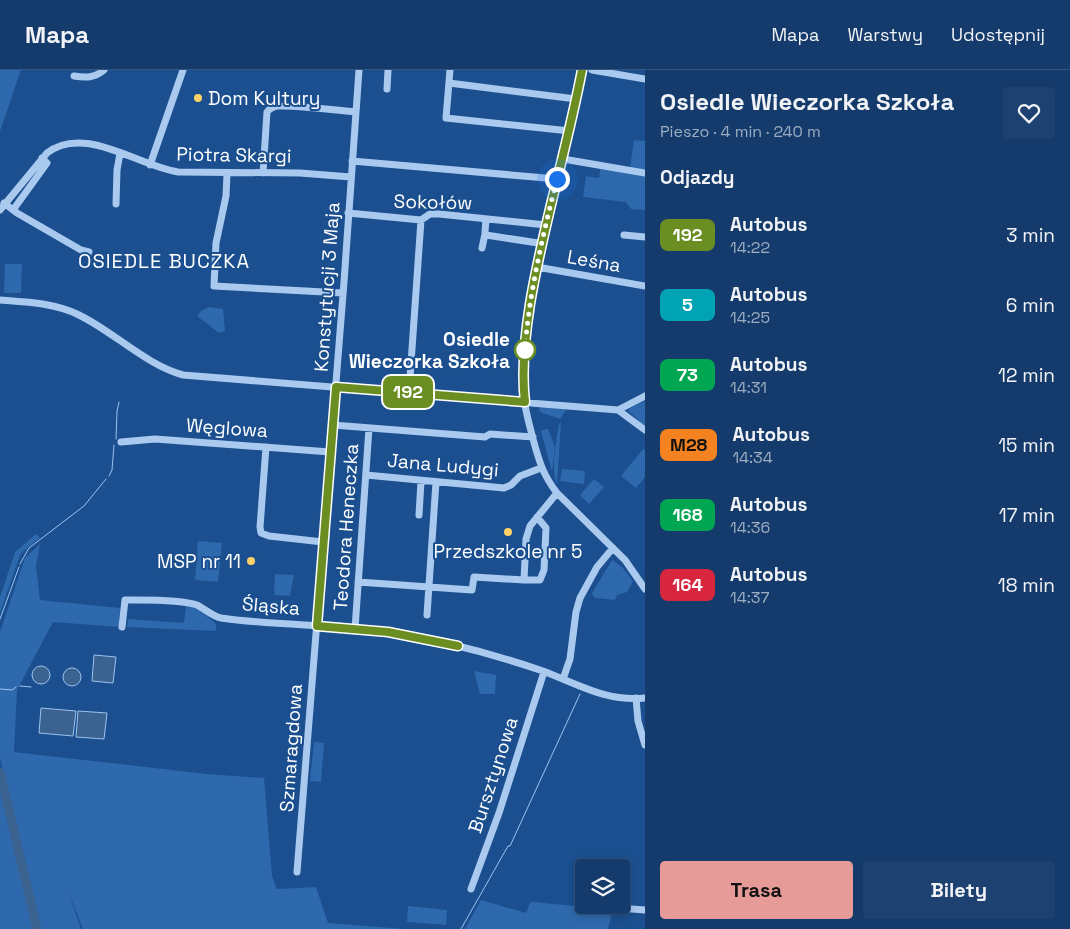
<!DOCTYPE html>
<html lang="pl">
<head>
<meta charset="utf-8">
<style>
  :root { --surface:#143b6b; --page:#1d4271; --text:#f1f3f6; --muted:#9dadc1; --line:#33557e; --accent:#e69b98 }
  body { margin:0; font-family:"Space Grotesk",sans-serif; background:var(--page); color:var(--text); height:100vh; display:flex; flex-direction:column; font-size:19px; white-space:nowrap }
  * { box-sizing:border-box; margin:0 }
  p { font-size:16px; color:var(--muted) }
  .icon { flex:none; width:28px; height:28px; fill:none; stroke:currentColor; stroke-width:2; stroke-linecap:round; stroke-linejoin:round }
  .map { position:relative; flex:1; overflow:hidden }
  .sheet { display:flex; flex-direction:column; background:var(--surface); width:425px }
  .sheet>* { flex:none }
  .badge { padding:0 10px; border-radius:8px; font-size:18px; line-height:32px }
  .controls { position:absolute; left:575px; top:789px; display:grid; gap:10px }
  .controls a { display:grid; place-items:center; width:55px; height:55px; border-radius:5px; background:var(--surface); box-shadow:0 2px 8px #0003,0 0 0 1px var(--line); font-size:25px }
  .you { position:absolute; width:25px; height:25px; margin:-12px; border:4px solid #fff; border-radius:50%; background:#1a73e8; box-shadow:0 0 0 8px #1a73e833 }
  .map>.badge { position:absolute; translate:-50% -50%; box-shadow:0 0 0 2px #fff }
  h2 { padding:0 15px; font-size:19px; line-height:45px }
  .round { display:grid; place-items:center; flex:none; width:52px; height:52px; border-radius:5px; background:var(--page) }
  .head { display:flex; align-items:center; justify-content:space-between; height:85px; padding:0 15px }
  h1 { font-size:24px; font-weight:700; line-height:38px }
  .action { display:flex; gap:10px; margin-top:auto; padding:10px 15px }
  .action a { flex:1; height:58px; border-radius:5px; background:var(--accent); color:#111; font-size:20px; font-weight:700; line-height:58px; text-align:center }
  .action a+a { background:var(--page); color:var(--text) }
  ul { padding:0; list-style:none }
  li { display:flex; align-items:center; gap:15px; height:70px; padding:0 15px }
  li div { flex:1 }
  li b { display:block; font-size:19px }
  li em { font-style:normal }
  li .badge { min-width:55px; font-weight:700; text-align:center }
  header { display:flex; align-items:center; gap:30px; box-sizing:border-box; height:70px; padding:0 25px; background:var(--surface); border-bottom:1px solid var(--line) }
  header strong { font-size:24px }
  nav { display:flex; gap:28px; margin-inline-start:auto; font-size:18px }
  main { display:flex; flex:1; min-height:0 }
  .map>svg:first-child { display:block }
</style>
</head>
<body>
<header>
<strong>Mapa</strong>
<nav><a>Mapa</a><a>Warstwy</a><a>Udostępnij</a></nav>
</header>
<main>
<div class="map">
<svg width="645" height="859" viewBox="0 0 645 859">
  <rect width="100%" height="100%" fill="#1b4f8f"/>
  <!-- green -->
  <path fill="#2e69ad" d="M0 0H21L0 61Z
    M634 70 645 71V140L631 139 626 132 583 127 586 106 599 108 601 93 630 98Z
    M5 194H22L21 223H4Z
    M209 237 223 239 225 261 219 263 197 246 201 241Z
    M645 331V356L628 341 630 338Z
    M540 337 565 339 566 340 560 349 543 343 539 341Z
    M561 352 557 414C550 401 557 368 559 354Z
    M546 359H548L555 377 552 402 541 361Z
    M643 379 645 380V407L636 418 621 406Z
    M562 399 585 401 584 414 560 411Z
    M594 409 604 417 589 434 580 425Z
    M36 464 40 468 26 479 20 485 0 543V527L15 482Z
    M198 471 222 473 218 512 195 510Z
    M40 474 36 496 40 530 120 538 119 557 53 552 17 620 14 682 207 704 264 708 272 806 277 819 316 817 328 853 405 859H83L68 821 81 859H40L0 688V562L25 488Z
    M612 490 622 497 633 511 627 522 617 525 615 530 596 528 593 526 592 523Z
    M275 504 294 505 290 526 274 525Z
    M186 536 198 539 216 554V561L127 557 128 549 184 553Z
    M474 601 496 605 495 624H480Z
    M314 672 324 673 321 712 310 711Z
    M0 718 34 859H0Z
    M481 830 526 843 530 833 532 832 608 839 610 840 611 847 608 859H465Z
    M408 836 447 840 446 855 407 852Z"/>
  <!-- water -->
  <path fill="#3c6290" stroke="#9cc4f0" d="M94 585 116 587 113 613 92 611Z
    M32 605a9 9 0 1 1 18 0a9 9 0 1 1-18 0Z
    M63 607a9 9 0 1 1 18 0a9 9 0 1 1-18 0Z
    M41 638 76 641 73 666 39 663Z
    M78 641 107 643 104 669 76 667Z"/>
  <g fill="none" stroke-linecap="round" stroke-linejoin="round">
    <!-- stream -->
    <path stroke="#9cc4f0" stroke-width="1" d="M116 369 117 341 119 332
      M109 406 112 400 114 375
      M20 494 29 478 84 436 106 409
      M0 549 19 497
      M20 616 31 617
      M0 619 12 620 16 617
      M461 859 508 776H510L580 624"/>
    <!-- river -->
    <path stroke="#3c6290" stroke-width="9" d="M0 702 37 859"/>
    <!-- minor -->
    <path stroke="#a9c9ee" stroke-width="7" d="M450 0 446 48 570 61
      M582 0C568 77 543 152 531 230 526 259 522 290 523 320 524 337 529 353 533 369 539 391 543 405 557 423L625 490 645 519
      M592 0 645 9
      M74 6C86 8 95 8 104 0
      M449 13 576 29
      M387 19 388 0
      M563 89 645 103
      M352 91 557 109
      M150 95 183 0
      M263 103 267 42C270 38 272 37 277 36 301 35 331 40 356 42
      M227 104 226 126 216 173 214 216 343 223
      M4 133 17 143 81 180 89 182
      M116 134 117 100 120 83
      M0 140 47 83C84 54 138 96 178 102L300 103 351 107
      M13 140 47 93 42 88
      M348 143 421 150 430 144H439L546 155
      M486 149 485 162 486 165 538 173
      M624 165 645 167
      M482 178 485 164
      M537 197 645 216
      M0 230C27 232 55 233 79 245 114 262 146 295 183 305L618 340 645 360
      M409 322 421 150
      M618 340 645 326
      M333 355 485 367 490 364 533 367
      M121 372 155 369 330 382
      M266 377 260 457 261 463 269 466 323 472
      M366 405 504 418 511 415 520 406 541 398
      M419 445 421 411
      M524 510H540L544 500 546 458 537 447
      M358 512 472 520 474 507 524 510 526 469 530 456 557 423
      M427 545 436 412
      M122 557 125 530C143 530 180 529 197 535 205 539 212 546 221 548 276 556 333 554 388 562 441 570 493 584 543 601 577 614 607 632 645 628
      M355 559 369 358
      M563 609 570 589 576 542 580 528 597 497 613 478
      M636 628 638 651 645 675
      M297 802 344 212 359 0
      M471 819 499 743 544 602
      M606 837 645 840"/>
  </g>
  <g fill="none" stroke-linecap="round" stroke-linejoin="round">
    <defs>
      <path id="line" d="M458 576 388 562 317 556 336 317 525 332C521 300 525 266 530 234 543 155 567 79 582 0"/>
    </defs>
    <!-- line casing -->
    <use href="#line" stroke="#fff" stroke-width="11"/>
    <!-- line -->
    <use href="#line" stroke="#6b8e23" stroke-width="8"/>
    <!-- walk -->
    <path stroke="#fff" stroke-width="5" stroke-dasharray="0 9" d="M525 280C529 223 543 165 557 109"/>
  </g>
  <!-- markers -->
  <g fill="#ffd166" stroke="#1b4f8f" stroke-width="2">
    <circle cx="198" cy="28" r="5"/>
    <circle cx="508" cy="462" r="5"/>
    <circle cx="251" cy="491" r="5"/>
  </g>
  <circle fill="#fff" stroke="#6b8e23" stroke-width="2.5" cx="525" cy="280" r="10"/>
  <g text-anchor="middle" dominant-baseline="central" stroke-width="4" stroke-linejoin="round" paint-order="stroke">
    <!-- poi labels -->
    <g font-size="19" fill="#fff" stroke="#1b4f8f" text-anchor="start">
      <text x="208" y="28">Dom Kultury</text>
      <text x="508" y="481" text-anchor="middle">Przedszkole nr 5</text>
      <text x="241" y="491" text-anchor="end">MSP nr 11</text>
    </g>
    <!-- street labels -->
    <g font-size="19" fill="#fff" stroke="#1b4f8f">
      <text transform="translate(234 85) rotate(1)">Piotra Skargi</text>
      <text transform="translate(433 132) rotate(1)">Sokołów</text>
      <text transform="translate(594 191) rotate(10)">Leśna</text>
      <text transform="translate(327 217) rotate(-86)">Konstytucji 3 Maja</text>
      <text transform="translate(227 358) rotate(4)">Węglowa</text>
      <text transform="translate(443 395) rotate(5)">Jana Ludygi</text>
      <text transform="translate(346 457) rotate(-86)">Teodora Heneczka</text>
      <text transform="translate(271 536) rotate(5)">Śląska</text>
      <text transform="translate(291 678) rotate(-86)">Szmaragdowa</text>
      <text transform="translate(493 705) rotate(-72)">Bursztynowa</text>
    </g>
    <!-- stop labels -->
    <g font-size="19" font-weight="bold" fill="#fff" stroke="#1b4f8f" text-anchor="end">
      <text x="510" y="269">Osiedle<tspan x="510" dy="22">Wieczorka Szkoła</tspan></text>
    </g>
    <!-- neighbourhood labels -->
    <g font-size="20" letter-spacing="1" fill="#fff" stroke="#1b4f8f">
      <text x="164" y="191">OSIEDLE BUCZKA</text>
    </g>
  </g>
</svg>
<div class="controls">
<a><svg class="icon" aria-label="layers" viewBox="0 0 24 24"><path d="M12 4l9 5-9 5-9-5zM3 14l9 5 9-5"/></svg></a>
</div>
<div class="you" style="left:557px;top:109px"></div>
<b class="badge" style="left:408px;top:322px;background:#6b8e23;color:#fff">192</b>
</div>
<section class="sheet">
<div class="head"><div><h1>Osiedle Wieczorka Szkoła</h1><p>Pieszo · 4 min · 240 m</p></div><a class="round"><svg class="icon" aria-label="heart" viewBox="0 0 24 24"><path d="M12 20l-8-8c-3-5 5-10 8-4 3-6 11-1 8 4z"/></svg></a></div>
<h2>Odjazdy</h2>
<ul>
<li><span class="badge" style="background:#6b8e23;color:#fff">192</span><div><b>Autobus</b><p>14:22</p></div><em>3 min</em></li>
<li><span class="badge" style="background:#00a3b4;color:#fff">5</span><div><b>Autobus</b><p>14:25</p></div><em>6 min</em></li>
<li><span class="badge" style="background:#00a651;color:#fff">73</span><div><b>Autobus</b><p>14:31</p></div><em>12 min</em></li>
<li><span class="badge" style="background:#f58220;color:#111">M28</span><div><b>Autobus</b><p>14:34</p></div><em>15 min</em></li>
<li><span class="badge" style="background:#00a651;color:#fff">168</span><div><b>Autobus</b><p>14:36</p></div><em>17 min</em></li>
<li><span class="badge" style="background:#d7263d;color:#fff">164</span><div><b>Autobus</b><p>14:37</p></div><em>18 min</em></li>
</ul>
<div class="action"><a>Trasa</a><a>Bilety</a></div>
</section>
</main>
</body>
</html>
